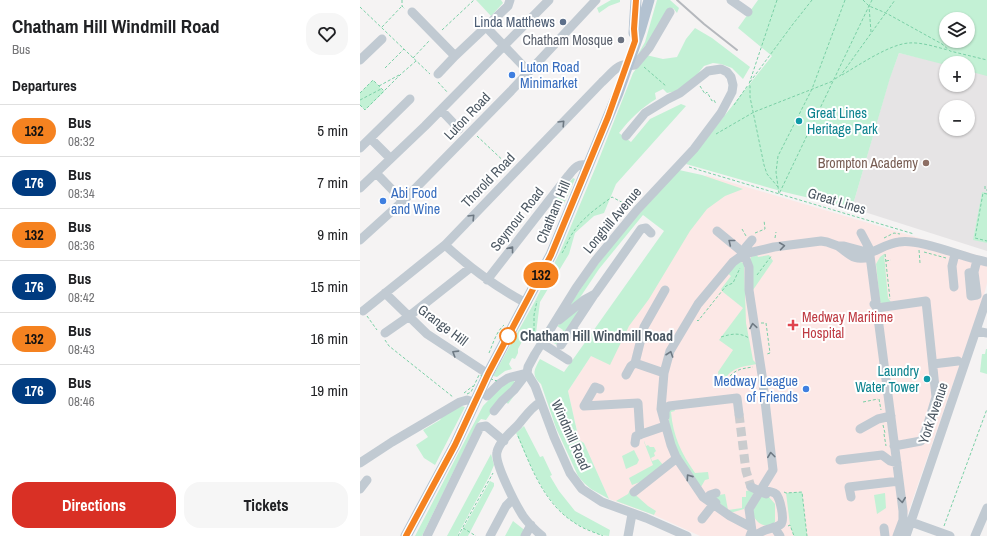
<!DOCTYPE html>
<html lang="en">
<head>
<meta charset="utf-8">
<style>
  :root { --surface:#fff; --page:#f6f6f6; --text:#202124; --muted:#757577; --line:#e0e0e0; --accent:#d93025 }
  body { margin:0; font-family:"Archivo Narrow",sans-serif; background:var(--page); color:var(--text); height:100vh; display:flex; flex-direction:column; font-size:15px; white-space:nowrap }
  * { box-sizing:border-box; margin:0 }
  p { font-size:13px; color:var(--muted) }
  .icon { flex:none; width:22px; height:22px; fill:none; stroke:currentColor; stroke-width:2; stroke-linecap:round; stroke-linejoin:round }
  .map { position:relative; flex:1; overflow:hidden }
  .details { display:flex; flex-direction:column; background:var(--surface); width:360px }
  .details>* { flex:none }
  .badge { padding:0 8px; border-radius:13px; font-size:14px; line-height:26px }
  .fabs { position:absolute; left:579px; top:12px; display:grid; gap:8px }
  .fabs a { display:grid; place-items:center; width:36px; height:36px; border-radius:50%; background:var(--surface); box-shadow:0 1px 3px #0004; font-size:20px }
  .map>.badge { position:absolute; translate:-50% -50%; box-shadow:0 0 0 2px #fff }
  h2 { padding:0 12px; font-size:15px; line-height:36px }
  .round { display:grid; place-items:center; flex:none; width:42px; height:42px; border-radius:16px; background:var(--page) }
  .summary { display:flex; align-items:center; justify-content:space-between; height:68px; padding:0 12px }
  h1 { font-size:19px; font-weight:700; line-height:30px }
  .cta { display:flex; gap:8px; margin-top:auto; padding:8px 12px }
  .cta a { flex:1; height:46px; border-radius:16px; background:var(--accent); color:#fff; font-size:16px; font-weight:700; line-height:46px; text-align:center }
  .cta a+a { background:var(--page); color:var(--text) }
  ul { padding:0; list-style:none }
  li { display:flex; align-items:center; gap:12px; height:52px; padding:0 12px; border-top:1px solid var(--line) }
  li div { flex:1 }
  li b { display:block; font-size:15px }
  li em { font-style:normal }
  li .badge { min-width:44px; font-weight:700; text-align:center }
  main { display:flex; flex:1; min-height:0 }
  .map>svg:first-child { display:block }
</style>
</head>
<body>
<main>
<section class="details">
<div class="summary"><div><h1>Chatham Hill Windmill Road</h1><p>Bus</p></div><a class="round"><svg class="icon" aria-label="heart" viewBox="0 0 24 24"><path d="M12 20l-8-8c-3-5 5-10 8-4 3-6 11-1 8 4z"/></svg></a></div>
<h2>Departures</h2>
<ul>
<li><span class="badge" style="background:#f58220;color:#111">132</span><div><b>Bus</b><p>08:32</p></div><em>5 min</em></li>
<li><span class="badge" style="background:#003b80;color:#fff">176</span><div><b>Bus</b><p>08:34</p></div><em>7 min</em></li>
<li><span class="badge" style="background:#f58220;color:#111">132</span><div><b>Bus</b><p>08:36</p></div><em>9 min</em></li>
<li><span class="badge" style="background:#003b80;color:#fff">176</span><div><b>Bus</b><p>08:42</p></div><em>15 min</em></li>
<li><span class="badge" style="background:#f58220;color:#111">132</span><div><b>Bus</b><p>08:43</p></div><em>16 min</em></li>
<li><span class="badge" style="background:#003b80;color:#fff">176</span><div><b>Bus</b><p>08:46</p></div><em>19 min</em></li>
</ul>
<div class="cta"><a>Directions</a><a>Tickets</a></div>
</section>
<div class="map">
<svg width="627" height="536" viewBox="0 0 627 536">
  <rect width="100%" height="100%" fill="#f5f3f3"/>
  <!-- education -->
  <path fill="#e6e4e5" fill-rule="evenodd" d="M539 53 586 64V85H608V70L627 75V251L492 208 530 77ZM586 107H608V129H586Z"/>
  <!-- medical -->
  <path fill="#fce8e6" d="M346 175 627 258V283L624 295 540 536H340L294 515 249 499 224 443 219 440 208 391 287 270Z"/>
  <!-- green -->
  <path fill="#c3f1d5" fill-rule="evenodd" d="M116 0H141L143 3 131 16Z
    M251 0H260V2L249 6 239 13 237 8Z
    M297 0H310L319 8 317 13 313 8H309L293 36 277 56 285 42Z
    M398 0H627V76L608 71V63H586V65L539 53 530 78 492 208 424 192 326 164 412 56 378 28ZM586 19H608V41H586Z
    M335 28 352 38 390 67 383 79 372 68 361 64 353 63 344 66 332 81 317 91 307 93 303 89 295 93 296 99C281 108 270 119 259 133L271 142 290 119 321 104 326 106 256 184 244 213 234 216 215 233 209 254 180 302 176 333 169 331 167 332 158 349V353L155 359 152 358 149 364 152 369 145 371 137 377 133 376 174 303 200 252 237 164 273 73 286 55 303 59 317 57 326 39Z
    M13 80 24 92 5 110 0 105V93Z
    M319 170 342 175 383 189 365 196 347 209 330 231 289 299 269 326 250 365 231 356 208 391 219 440 224 443 249 499 231 489 224 483 218 476 196 428 181 384C171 375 174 370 180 359L204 372 304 231 283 215 239 269 213 308 203 315 234 269 268 226Z
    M213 178 215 179 203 206 195 199Z
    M622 192 627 193V243L613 240Z
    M524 254 528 298 531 302 523 304 520 302 516 264 520 257Z
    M397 255 398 257 409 255 413 261 393 290 390 261 391 257Z
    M380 261 384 264 386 323 393 360 397 364C382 367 374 366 364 380L359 378 358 372 373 350 359 340 383 308 363 292 361 289 371 276 366 272Z
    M219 309 222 311 199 346 190 341 199 338 203 330 197 326Z
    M626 349H627V374L620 372 622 354H625Z
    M153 380 155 382 156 393 148 404 142 397 126 420 121 419 117 424 62 536H55L123 406 142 386Z
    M102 406 105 407 75 465 64 458 56 445 68 437 63 430 80 420 84 414Z
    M314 409 315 411 311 412C313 436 321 453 335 473L348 472 349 479 345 480 341 487C323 465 307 441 309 411Z
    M164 426 180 457 183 456 192 475 190 476 199 491 215 511 250 530 249 536C242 536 236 533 229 530 188 514 173 470 156 433Z
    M284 441 286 446 288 445 290 447H294L296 451 294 453 295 456 291 458 292 461 298 459 304 466 288 479 272 485 269 478 293 465 284 442Z
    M274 450 279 460 277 464 266 469 262 456Z
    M131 454 134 465 129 477 97 536H87Z
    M130 481 134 483V486L108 536H99Z
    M270 490 288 506 296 511 294 515 256 501 268 494Z
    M391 490 395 491 384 509 370 513 354 498 359 495 365 494 368 510 382 508V497H386V491Z
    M442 492 447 536H434L430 525 426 493Z
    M525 493 526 508 517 514 514 495Z
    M401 497H409L415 504V522C406 530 395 523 392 512Z
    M153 521 167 532 165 536H145Z"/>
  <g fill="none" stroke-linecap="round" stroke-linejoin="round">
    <!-- minor-tunnel -->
    <path stroke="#caccce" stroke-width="9" stroke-dasharray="9 4.5" stroke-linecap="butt" d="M379 414 386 471 391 487"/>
    <!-- path -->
    <path stroke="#7ad0a6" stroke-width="1" stroke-dasharray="3 2" stroke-linecap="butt" d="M42 0V6L45 9
      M417 0 389 84 390 86V97L404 165 407 174 418 187
      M485 0 452 89 418 156 416 172 419 194 509 6
      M503 0 509 6 526 13 582 44 590 51 627 60
      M0 7 70 74
      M22 27 42 6
      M82 30 114 0
      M511 32 509 6 512 0
      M53 58 69 41
      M284 67 306 86
      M25 68 44 49
      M482 75C499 65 530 44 549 43 561 42 576 47 588 50
      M475 79 481 75 535 0
      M78 82 88 93
      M390 82 433 24 452 0
      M19 86 39 75
      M340 86 345 94 347 92 352 101 354 100 356 104
      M0 93 13 80 24 91
      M0 100 21 89
      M0 105 5 110 41 74 56 61
      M374 105 388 85
      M356 134 394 112 473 81
      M117 136 150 167
      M329 167 554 234
      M625 186V190H627
      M627 194 623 193 615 238 627 241
      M382 229 386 236
      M395 233 405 229 404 220
      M415 238 416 232
      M524 238 534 233 540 234
      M559 250 560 263
      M564 252 586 258
      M202 253C206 247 208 240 212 234 222 218 238 207 252 197L269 206
      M525 254 530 299
      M526 261 531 260
      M397 275 412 255
      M7 316 17 330
      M337 320 338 321 366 286 373 283 380 268
      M401 323H406L410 353 407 354
      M361 337C371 334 379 332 389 338
      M25 340 29 346 93 397
      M174 341V315L177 301
      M129 353C133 344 136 332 144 325
      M355 383 360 385 365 384C372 370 379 369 393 367
      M104 393 113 386
      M519 399 521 410
      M503 402 518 399
      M523 425 525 433
      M524 434 526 446
      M158 436C171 467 184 504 215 523 223 529 234 532 243 536
      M424 492 426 493 442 492 447 536
      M428 526 430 525 434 536
      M584 526 627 409
      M103 528 116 536
      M98 536 133 473"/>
    <!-- minor -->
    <path stroke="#c1cad2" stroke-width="9" d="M371 0 388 12
      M52 12 95 56
      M126 27 169 72
      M0 60 22 39
      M267 66 275 65 289 48 310 12
      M78 74 95 56 148 6 150 0
      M81 110 99 129
      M11 139 30 158
      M0 148 50 99
      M18 175 43 201
      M0 188 65 126 189 0
      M357 231 380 250 384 254 389 267V290L402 375 413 470 389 509 392 531 390 536
      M501 233 509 248 543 511V520L537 536
      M0 240 43 201 151 91 236 0
      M85 245C110 268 136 287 166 303
      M478 246C491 255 493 261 510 257
      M384 254 386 247 392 240
      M614 272 609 273 611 296 617 295 614 272 617 260
      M127 280 208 176C214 169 218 162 228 166
      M594 287 592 266 595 254
      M25 293 67 334 128 374
      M514 304 517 308 566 301 576 397 567 427 561 441 534 446
      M3 311 85 245 242 82C249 76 258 63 267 65
      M199 320 224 300 235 294 281 229 286 228 291 233
      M212 330 221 336
      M616 331 627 333
      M25 333 48 317 110 268
      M183 344 208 360
      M201 345 234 295
      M573 364 598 361
      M304 373 275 363 284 327 305 290
      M266 375 271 366 275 363
      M240 389 235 387 224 406 278 403 280 435
      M127 396 139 384 148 378 167 373 168 367 175 354 216 288 235 261 277 210 334 149 361 113 372 92 373 85 371 77 367 72 361 69 348 71 320 93 308 99 285 113 266 136
      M181 402C172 406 164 418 158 425 151 432 139 442 137 452 134 463 156 505 163 516 168 523 175 530 182 536
      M134 411 142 401 154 390 167 373 175 386 194 437 210 473 222 489 242 502 286 518 327 536
      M305 417V410L309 406 377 398 379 414
      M500 429 518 419 531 416
      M275 443 276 436 305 426
      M480 460 522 455 530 461 537 463
      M0 463 32 442 100 402 107 400 114 402
      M391 487 406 494
      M0 489 7 480
      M274 492 317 458
      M491 497 489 487 539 481
      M356 503 350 498V495L356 493
      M342 519 353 505
      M551 522 590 536
      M391 527 370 516 343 497 316 457 311 445 301 409 304 373 310 351 338 304 373 262 384 254 414 247 461 241 467 242 478 246H484L510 253C520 249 529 243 539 242 559 238 605 258 627 262
      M414 527 420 536
      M524 528 525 536
      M67 536 120 427 126 426 144 441
      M130 536 146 506 153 499
      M165 536 171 525
      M268 536 272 514
      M396 536C402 528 416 529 421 524 425 520 420 498 416 494 412 491 406 491 401 490
      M546 536 627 298
      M615 536 627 508"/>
    <!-- major -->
    <path stroke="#b3c2d1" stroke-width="11" d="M274 33 276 0
      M46 536 95 445 128 374 191 255 258 93 280 31 289 0"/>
    <!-- rail -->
    <path stroke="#b5b8bd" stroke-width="2" d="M317 0 344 24 377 50"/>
    <!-- path-bridge -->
    <path stroke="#7ad0a6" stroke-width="1" stroke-dasharray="3 2" stroke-linecap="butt" d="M107 394 111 392 119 375 137 381"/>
  </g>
  <!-- one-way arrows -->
  <defs><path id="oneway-chevron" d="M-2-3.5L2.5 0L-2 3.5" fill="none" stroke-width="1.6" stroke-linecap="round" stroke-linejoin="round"/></defs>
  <g stroke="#6e7983">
    <use href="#oneway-chevron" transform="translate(202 123) rotate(-46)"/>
    <use href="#oneway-chevron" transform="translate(112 217) rotate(-46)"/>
    <use href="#oneway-chevron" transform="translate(371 242) rotate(-141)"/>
    <use href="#oneway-chevron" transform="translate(422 246) rotate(-8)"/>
    <use href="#oneway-chevron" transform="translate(151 249) rotate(-52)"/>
    <use href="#oneway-chevron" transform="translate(393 326) rotate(-99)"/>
    <use href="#oneway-chevron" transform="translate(95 353) rotate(-148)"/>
    <use href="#oneway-chevron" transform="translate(310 354) rotate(-71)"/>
    <use href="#oneway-chevron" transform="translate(411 455) rotate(-97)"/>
    <use href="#oneway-chevron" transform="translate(329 477) rotate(-125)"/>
    <use href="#oneway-chevron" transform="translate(542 500) rotate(83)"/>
  </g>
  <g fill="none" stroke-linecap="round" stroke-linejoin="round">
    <defs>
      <path id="line" d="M46 536 95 445 128 374 191 255 248 117 275 41 274 29 276 0"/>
    </defs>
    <!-- line casing -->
    <use href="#line" stroke="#fff" stroke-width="9"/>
    <!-- line -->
    <use href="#line" stroke="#f58220" stroke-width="6"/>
  </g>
  <!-- markers -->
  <circle fill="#5c6f8a" stroke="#fff" stroke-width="1.5" cx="203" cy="22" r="4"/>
  <circle fill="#6b7280" stroke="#fff" stroke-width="1.5" cx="261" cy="40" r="4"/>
  <g fill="#3f7fe0" stroke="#fff" stroke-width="1.5">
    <circle cx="152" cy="75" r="4"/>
    <circle cx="23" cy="201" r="4"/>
    <circle cx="446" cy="389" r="4"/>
  </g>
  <g fill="#0f9aa8" stroke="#fff" stroke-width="1.5">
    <circle cx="439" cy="121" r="4"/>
    <circle cx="567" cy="379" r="4"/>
  </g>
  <circle fill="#8d6e63" stroke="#fff" stroke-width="1.5" cx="566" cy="163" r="4"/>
  <path fill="#e0444e" stroke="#fff" stroke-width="1.5" d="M431 319h4v4h4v4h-4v4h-4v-4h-4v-4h4z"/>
  <circle fill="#fff" stroke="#f58220" stroke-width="2" cx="148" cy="336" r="8"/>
  <g text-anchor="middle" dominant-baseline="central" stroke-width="4" stroke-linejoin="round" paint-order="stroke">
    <!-- service labels -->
    <g font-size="14" fill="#4e5e75" stroke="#fff" text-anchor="end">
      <text x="195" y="22">Linda Matthews</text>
    </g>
    <!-- worship labels -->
    <g font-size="14" fill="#5b616d" stroke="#fff" text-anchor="end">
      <text x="253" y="40">Chatham Mosque</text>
    </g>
    <!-- shop labels -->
    <g font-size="14" fill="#366cbe" stroke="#fff" text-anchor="start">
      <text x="160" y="67">Luton Road<tspan x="160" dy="16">Minimarket</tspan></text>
      <text x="31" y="193">Abi Food<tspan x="31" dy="16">and Wine</tspan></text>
      <text x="438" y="381" text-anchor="end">Medway League<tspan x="438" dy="16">of Friends</tspan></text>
    </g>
    <!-- culture labels -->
    <g font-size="14" fill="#0d838f" stroke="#fff" text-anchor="start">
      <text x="447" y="113">Great Lines<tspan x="447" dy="16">Heritage Park</tspan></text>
      <text x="559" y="371" text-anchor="end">Laundry<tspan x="559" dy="16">Water Tower</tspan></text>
    </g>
    <!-- street labels -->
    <g font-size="14" fill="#4a5661" stroke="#fff">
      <text transform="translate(107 116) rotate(-46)">Luton Road</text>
      <text transform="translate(128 180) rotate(-46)">Thorold Road</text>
      <text transform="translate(477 201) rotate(17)">Great Lines</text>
      <text transform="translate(193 212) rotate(-67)">Chatham Hill</text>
      <text transform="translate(157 219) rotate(-52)">Seymour Road</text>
      <text transform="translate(252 220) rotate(-50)">Longhill Avenue</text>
      <text transform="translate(83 325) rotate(37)">Grange Hill</text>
      <text transform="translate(573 413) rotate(-71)">York Avenue</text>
      <text transform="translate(211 435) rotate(66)">Windmill Road</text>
    </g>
    <!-- education labels -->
    <g font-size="14" fill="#785e54" stroke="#fff" text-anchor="end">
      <text x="558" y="163">Brompton Academy</text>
    </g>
    <!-- health labels -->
    <g font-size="14" fill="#be3a42" stroke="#fff" text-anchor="start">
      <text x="442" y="317">Medway Maritime<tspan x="442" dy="16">Hospital</tspan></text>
    </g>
    <!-- stop labels -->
    <g font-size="14" font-weight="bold" fill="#4a5661" stroke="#fff" text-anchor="start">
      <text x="160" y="336">Chatham Hill Windmill Road</text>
    </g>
  </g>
</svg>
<div class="fabs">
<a><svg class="icon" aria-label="layers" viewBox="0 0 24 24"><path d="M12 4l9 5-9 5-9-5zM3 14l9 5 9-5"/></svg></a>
<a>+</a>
<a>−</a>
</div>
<b class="badge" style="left:181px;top:275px;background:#f58220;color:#111">132</b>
</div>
</main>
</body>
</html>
